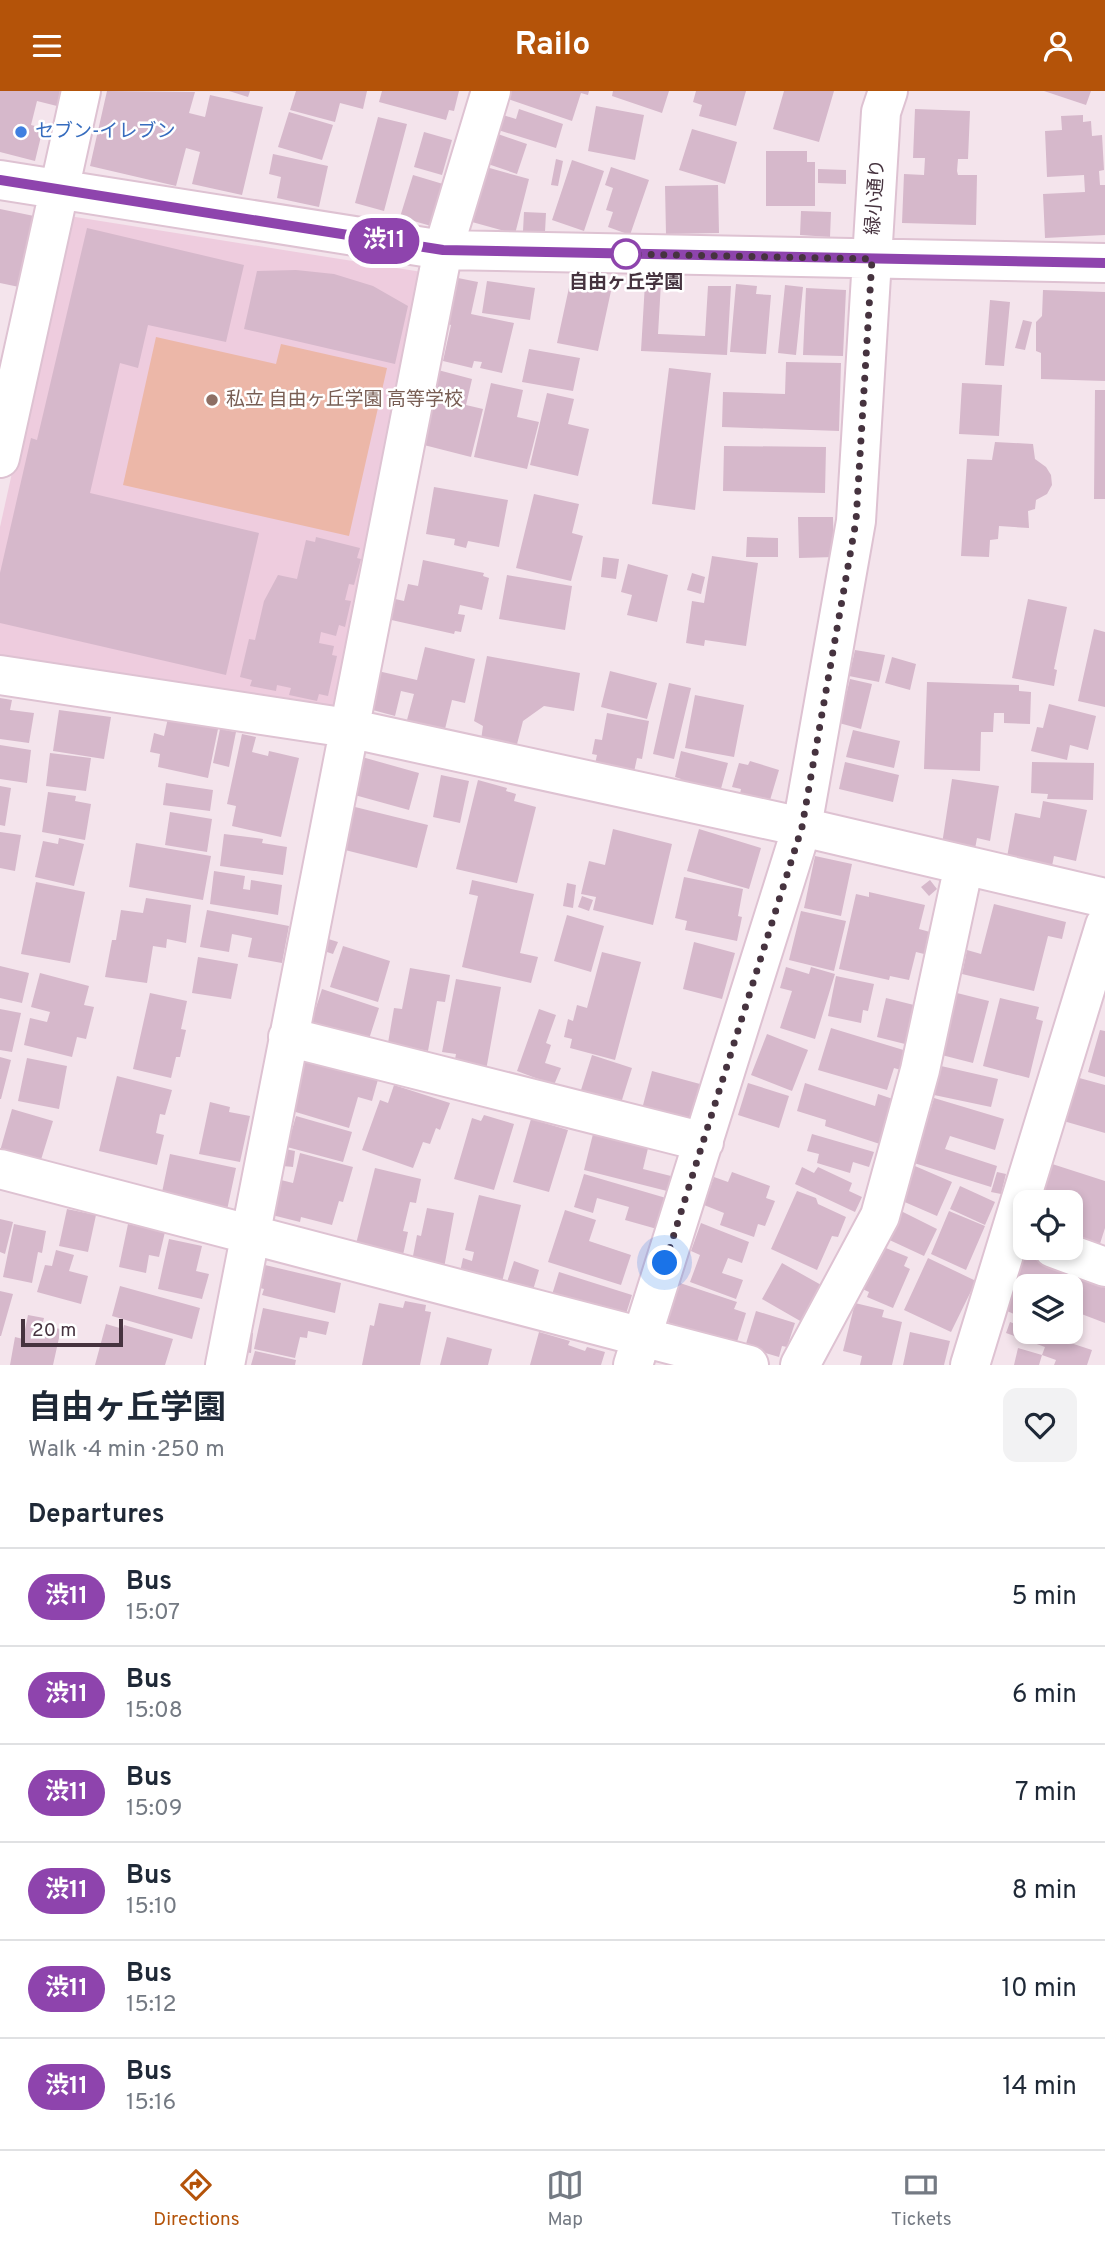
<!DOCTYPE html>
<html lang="en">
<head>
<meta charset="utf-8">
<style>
  :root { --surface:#fff; --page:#f2f2f3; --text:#1f2937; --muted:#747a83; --line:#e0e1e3; --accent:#b45309 }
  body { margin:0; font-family:Overpass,"Noto Sans JP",sans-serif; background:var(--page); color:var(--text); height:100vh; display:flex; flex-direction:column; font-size:26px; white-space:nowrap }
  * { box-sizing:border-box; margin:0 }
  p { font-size:23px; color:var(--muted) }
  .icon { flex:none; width:38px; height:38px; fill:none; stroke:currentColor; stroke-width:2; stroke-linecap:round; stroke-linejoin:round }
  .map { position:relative; height:1274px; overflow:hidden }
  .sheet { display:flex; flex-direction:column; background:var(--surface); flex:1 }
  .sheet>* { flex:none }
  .badge { padding:0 14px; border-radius:23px; font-size:24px; line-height:46px }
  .controls { position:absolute; left:1013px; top:1099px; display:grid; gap:14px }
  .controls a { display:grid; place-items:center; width:70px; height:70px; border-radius:14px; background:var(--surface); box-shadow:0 4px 10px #0003; font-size:35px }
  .scale { position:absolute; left:21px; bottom:18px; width:102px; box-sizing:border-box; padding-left:7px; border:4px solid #46333f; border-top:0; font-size:19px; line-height:24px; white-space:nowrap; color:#46333f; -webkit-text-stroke:5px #fff; paint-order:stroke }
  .you { position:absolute; width:35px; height:35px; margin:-18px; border:5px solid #fff; border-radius:50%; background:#1a73e8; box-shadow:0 0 0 10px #1a73e833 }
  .map>.badge { position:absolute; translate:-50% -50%; box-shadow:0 0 0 4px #fff }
  h2 { padding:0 28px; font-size:26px; line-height:63px }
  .round { display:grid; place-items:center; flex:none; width:74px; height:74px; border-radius:14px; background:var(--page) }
  .summary { display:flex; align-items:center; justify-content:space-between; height:119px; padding:0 28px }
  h1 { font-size:33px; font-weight:700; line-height:52px }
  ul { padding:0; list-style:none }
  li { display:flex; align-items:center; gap:21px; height:98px; padding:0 28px; border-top:2px solid var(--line) }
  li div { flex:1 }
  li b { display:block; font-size:26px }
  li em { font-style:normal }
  li .badge { min-width:77px; font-weight:700; text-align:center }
  header { display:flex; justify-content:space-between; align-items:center; height:91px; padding:0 28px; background:var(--accent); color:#fff; font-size:32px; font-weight:700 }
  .dock { display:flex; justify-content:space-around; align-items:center; height:98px; border-top:2px solid var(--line); background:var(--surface); font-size:19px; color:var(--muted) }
  .dock a { display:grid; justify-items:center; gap:4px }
  .dock .on { color:var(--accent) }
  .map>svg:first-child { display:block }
</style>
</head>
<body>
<header><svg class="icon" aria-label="menu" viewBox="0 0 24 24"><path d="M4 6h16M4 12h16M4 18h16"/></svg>Railo<svg class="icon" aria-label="person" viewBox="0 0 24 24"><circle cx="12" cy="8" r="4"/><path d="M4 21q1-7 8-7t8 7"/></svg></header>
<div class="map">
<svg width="1105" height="1274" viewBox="0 0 1105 1274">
  <rect width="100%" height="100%" fill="#f4e4ec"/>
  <!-- education -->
  <path fill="#eeccde" d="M69 125 422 181 334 620 0 569V436Z"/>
  <!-- green -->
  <path fill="#ecb7a8" d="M156 246 276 273 281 253 387 277 349 445 123 394Z"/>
  <!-- building -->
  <path fill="#d6b8cb" d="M0 0H60L57 15 37 10 31 34 43 37 35 70 0 61Z
    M107 0 195 1 189 22 205 26 210 4 263 16 242 104 192 93 200 61 186 57 176 95 90 75Z
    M229 0H250L248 6Z
    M296 0H367L363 18 340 12 335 31 290 19Z
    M382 0H459L454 20 449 19 446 29 379 11Z
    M511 0H589L588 4 581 2 572 30 508 8Z
    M613 0H669L662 22 612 5Z
    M696 0H746L736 35 699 25 702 14 693 11Z
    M784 0H834L819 51 773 38Z
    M1044 0H1091L1086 14Z
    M596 15 644 24 635 69 588 60Z
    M519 18 563 33 556 57 495 38 500 23 516 28Z
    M915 18 970 20 968 68H958L957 80 958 84H977L976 134 902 132 904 83 924 84 925 67H913Z
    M289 21 333 34 322 69 278 56Z
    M1083 24V31L1091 30 1092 45 1102 44 1104 79 1099 80 1100 94H1105V144L1045 147 1043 103 1085 101 1084 84 1047 86 1045 40 1062 39 1061 25Z
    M378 26 407 33 384 120 355 112Z
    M692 38 737 51 725 93 679 79Z
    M424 41 452 49 442 84 414 76Z
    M498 43 527 53 517 83 488 73Z
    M766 60H807V71H815V115H766Z
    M273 63 328 75 319 116 277 107 281 86 269 83Z
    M556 68 563 70 558 95 551 94Z
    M572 69 604 80 584 140 552 129Z
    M486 76 529 88 515 143 472 131Z
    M611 76 649 89 630 144 608 136 613 121 606 119 613 97 605 94Z
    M818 78 846 79V93L818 92Z
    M413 84 443 93 431 135 400 126Z
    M718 94 719 142 666 143 665 95Z
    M0 118 34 125 19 196 0 192Z
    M801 120 831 121 830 146 800 144Z
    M524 121 546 122 545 141 523 140Z
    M87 137 244 174 226 251 148 234 138 277 120 272 90 402 259 442 226 584 0 532V482L31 347 37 349Z
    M296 179 334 183 373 195 408 215 395 273 244 238 257 180Z
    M458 187 478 191 471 223 514 232 502 282 480 277 482 271 474 270 472 277 443 270 451 234 442 231 447 209 453 211Z
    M487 190 535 197 530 229 482 222Z
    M570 192 611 200 598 260 557 252Z
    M645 192H661L658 243 705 245 708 195H731L727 264 641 260Z
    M736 193 757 195 756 203 771 204 766 263 730 261Z
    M785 194 803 196 796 264 778 262Z
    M806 197 846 199 843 265 803 264Z
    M1043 199 1105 201V290L1041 288V262L1036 260V231L1042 225Z
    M990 209 1010 211 1004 275 985 274Z
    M1023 229 1032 231 1025 259 1015 257Z
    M529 258 580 267 573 300 522 291Z
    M786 271 841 272 839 340 722 336 723 301 785 303Z
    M669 277 711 282 695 419 652 413Z
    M438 279 472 288 466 314 483 318 471 366 420 353Z
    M491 292 523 299 517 326 539 331 527 378 474 366Z
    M962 292 1002 294 999 345 959 343Z
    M1095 299H1105V408H1094Z
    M547 302 574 308 568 333 589 338 578 385 530 374Z
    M995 351 1033 353 1035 368 1046 376 1051 384 1052 394 1047 403 1036 409 1035 418 1028 420 1029 437 999 435 998 448 990 449 989 466 961 465 967 368 992 369Z
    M724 355 826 356 825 402 723 400Z
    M434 396 508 409 499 456 468 450 466 457 454 454 455 448 426 443Z
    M534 403 579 413 572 442 583 445 571 490 516 477Z
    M798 426H833L834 466 799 467Z
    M316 446 360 457 357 467 361 468 354 494 349 493 345 509 351 510 345 536 339 534 336 545 321 541 319 552 334 555 332 564 337 565 328 605 319 603 317 610 289 604 291 597 277 594 276 600 250 595 252 589 240 586 249 548 255 549 264 510 278 484 297 488 306 449 315 451Z
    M747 446 778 447V466H746Z
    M712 465 758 472 746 555 705 549 704 555 686 552 692 510 704 512Z
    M603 466 619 468 616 488 601 486Z
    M423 469 484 482 483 485 489 487 482 519 460 514 458 523 465 524 461 541 455 540 454 543 387 528 391 507 404 510 408 493 418 495Z
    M628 473 668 484 657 531 627 524 632 504 621 501Z
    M692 482 705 486 701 503 687 499Z
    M507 484 572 495 565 539 499 528Z
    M1028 508 1067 516 1054 578 1057 579 1054 595 1012 587Z
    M1094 538 1105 541V616L1078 610Z
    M425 556 475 568 465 612 452 609 445 638 407 629 414 603 401 600 395 625 369 618 378 580 417 589Z
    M855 559 885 564 879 591 849 585Z
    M487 565 580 582 574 620 544 615 523 630 516 657 481 649 483 635 474 630Z
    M892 566 916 573 910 599 885 592Z
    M610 580 657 592 647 628 601 616Z
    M850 588 872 593 861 638 839 632Z
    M927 591 1019 594V600L1031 601 1030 633 1004 632V622H994L993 641H981L980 680 924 678Z
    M669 592 691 597 674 668 653 663Z
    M695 604 744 614 734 666 685 657Z
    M0 607 12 609 10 619 34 622 29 652 0 648Z
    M1049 613 1096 625 1088 659 1070 654 1067 669 1031 660 1037 636 1043 637Z
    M59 619 111 626 104 668 53 660Z
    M607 622 649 630 642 668 637 667 634 681 595 673 597 664 592 663 595 648 602 649Z
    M168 627 218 638 208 687 158 676 160 663 150 661 154 642 164 645Z
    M220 638 236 641 229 676 213 672Z
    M853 639 900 650 894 677 846 666Z
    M242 643 256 646 252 661 268 665 269 660 299 667 281 746 232 735 236 715 227 713Z
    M0 654 31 659 27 692 0 688Z
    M681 660 728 672 719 705 679 694 681 688 675 686Z
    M50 662 91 667 86 700 46 695Z
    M362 666 419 682 409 719 351 703Z
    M750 670 779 679 768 716 739 707 741 698 732 696 739 672 748 674Z
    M845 671 899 684 893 711 839 698Z
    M1032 671 1094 672 1093 709 1047 708 1048 703 1031 702Z
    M441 684 469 690 460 732 433 726Z
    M952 688 999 695 990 750 977 747 975 758 942 753Z
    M478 689 507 697 506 700 516 703 514 710 536 716 517 792 456 778Z
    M166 692 213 699 210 720 163 714Z
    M0 695 11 697 5 735 0 734Z
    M48 701 76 705 75 710 91 713 85 749 42 741Z
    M1043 710 1087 719 1076 770 1054 765 1052 775 1007 766 1015 722 1040 727Z
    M355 716 428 734 417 777 345 759Z
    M170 721 212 728 207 761 165 754Z
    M613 738 672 753 653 834 593 819 596 806 581 803 589 770 605 774Z
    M699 738 761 757 749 798 687 780Z
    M0 741 21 744 15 780 0 777Z
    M224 743 263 748 262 752 287 756 283 784 220 775Z
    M59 747 84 753 74 795 35 786 43 750 58 753Z
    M136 752 211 765 203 809 129 796Z
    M815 765 852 773 841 825 804 817Z
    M214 780 245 785 243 798 250 799 251 789 282 794 278 824 210 813Z
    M684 786 743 798 738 825 742 826 737 850 685 839 687 830 675 827Z
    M472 789 534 803 520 862 538 866 531 892 462 876 478 805 469 803Z
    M930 789 937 798 929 805 921 796Z
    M36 791 85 801 70 872 21 863Z
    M567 792 576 794 573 817 563 815Z
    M869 801 925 814 919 838 930 841 924 863 916 861 909 889 890 885 889 889 839 878 856 803 869 806Z
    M582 805 593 809 589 820 578 816Z
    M146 807 191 814 186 852 167 848 166 857 153 855 147 892 105 886 112 849H116L121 819 143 822Z
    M994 813 1066 831 1062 848 1048 845 1034 900 962 883 967 859 981 863Z
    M207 819 289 835 282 872 248 866 252 847 232 843 229 861 200 856Z
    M801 820 846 830 834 880 789 869Z
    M567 824 604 835 591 881 554 870Z
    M322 846 338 851 333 863 318 858Z
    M694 851 735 862 722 908 683 898Z
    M343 855 390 870 378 911 330 896Z
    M602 861 641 871 615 969 570 957 572 948 564 946 568 928 573 930 577 914 587 917Z
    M198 866 238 873 231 908 192 902Z
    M0 875 29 882 22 912 0 907Z
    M786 876 809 883 811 876 835 883 815 948 780 937 792 900 780 897Z
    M410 877 450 884 445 911 437 910 428 960 388 952 394 917 402 918Z
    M40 882 89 895 84 914 94 916 86 948 77 946 72 966 24 954 30 927 47 931 50 921 31 916Z
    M836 885 874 893 868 920 863 919 861 932 828 925Z
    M456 888 501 896 485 985 453 979 456 963 442 961Z
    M322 898 379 917 368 951 311 932Z
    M941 898 989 910 973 972 930 961Z
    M150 902 187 910 181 938 186 939 180 966H176L171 987 133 978Z
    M886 907 914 914 905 953 877 946Z
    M1000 907 1039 916 1036 928 1043 930 1029 987 983 975Z
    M0 918 21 922 12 961 0 959Z
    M539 918 556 924 546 952 551 954 545 972 561 977 554 994 517 980Z
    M831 937 910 961 904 980 894 977 887 999 818 979Z
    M1100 939 1105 940V986L1088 981Z
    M767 943 808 959 792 1000 751 984Z
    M305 963 379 985 372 1010 358 1006 349 1037 289 1019Z
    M592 964 632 977 621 1012 581 999Z
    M0 966 11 969 1 1008H0Z
    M27 967 67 975 59 1018 18 1010Z
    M941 975 998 988 991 1016 934 1004Z
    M652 980 700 993 690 1031 642 1018Z
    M117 985 172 999 165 1024 160 1023 156 1042 164 1044 157 1074 99 1060Z
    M1072 985 1105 994V1042L1060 1029Z
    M748 992 789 1005 779 1037 738 1024Z
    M805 992 875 1015 878 1003 896 1009 889 1056 825 1035 826 1029 797 1020Z
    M394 994 450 1012 440 1039 436 1037 430 1053 423 1051 413 1077 362 1059 380 1009 388 1012Z
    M934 1007 1004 1028 995 1059 950 1045 945 1058 997 1075 991 1096 914 1072Z
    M210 1011 230 1016 229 1021 250 1025 240 1071 199 1063Z
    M12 1018 53 1030 40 1072 0 1060Z
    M484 1024 514 1033 494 1099 454 1088 472 1027 481 1030Z
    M296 1025 352 1041 343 1071 287 1056Z
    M531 1028 568 1039 549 1101 513 1091Z
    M594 1039 649 1053 643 1078 671 1085 667 1100 584 1079Z
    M812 1043 874 1061 869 1076 853 1071 850 1082 817 1072 819 1063 807 1060Z
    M285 1058 295 1060 293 1076 283 1075Z
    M300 1062 353 1076 343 1111 339 1110 332 1134 301 1126 300 1131 272 1124 281 1089 293 1092Z
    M170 1063 236 1077 227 1119 161 1106Z
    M1046 1071 1105 1090V1137L1098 1159 1071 1150V1111H1033Z
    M908 1072 952 1091 937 1125 893 1106Z
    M802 1076 814 1082 818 1076 852 1092 849 1100 862 1106 855 1121 795 1093Z
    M375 1077 421 1088 416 1112 410 1111 403 1140 408 1141 403 1164 356 1153Z
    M732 1081 770 1095 766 1107 775 1110 765 1135 758 1133 754 1146 720 1134 724 1122 704 1114 714 1086 728 1091Z
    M997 1081 1006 1083 1001 1103 991 1101Z
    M584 1083 666 1107 657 1138 625 1129 629 1116 597 1107 593 1122 574 1116Z
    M960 1095 995 1111 985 1134 950 1118Z
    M797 1100 816 1107 818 1113 846 1126 838 1146 832 1145 817 1179 771 1158Z
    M479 1104 521 1114 502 1191 460 1181 463 1167 472 1170 474 1161 465 1159Z
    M427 1117 454 1122 444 1177 412 1170 417 1144 421 1145Z
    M67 1118 96 1124 88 1161 59 1155Z
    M897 1118 937 1138 924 1165 883 1146Z
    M565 1119 596 1129 589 1150 631 1164 621 1194 548 1171Z
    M949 1120 985 1135 966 1179 931 1163Z
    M0 1128 13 1131 5 1163 0 1161Z
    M701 1132 749 1151 742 1172 728 1167 722 1182 743 1189 736 1208 690 1191 700 1164 691 1160Z
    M14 1133 46 1140 42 1162 38 1161 32 1192 3 1186Z
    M128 1133 165 1141 159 1166 149 1164 146 1182 119 1176Z
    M169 1148 202 1155 196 1180 209 1183 202 1208 158 1198Z
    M876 1153 908 1166 904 1175 910 1178 893 1217 867 1206 869 1201 858 1196Z
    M1024 1158 1105 1190V1232L1071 1219V1195H1026V1228L1007 1220 1011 1208 1005 1205Z
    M56 1159 74 1164 69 1180 88 1185 81 1213 37 1201 45 1174 52 1175Z
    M928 1167 976 1190 951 1241 904 1219Z
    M514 1170 539 1179 533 1199 507 1191Z
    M782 1172 823 1195 802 1231 762 1208Z
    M265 1174 341 1192 335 1222 262 1204 264 1198 260 1197Z
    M559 1181 632 1204 624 1229 551 1207Z
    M680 1192 737 1211 734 1218 746 1222 736 1254 667 1231Z
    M120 1195 200 1217 192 1248 112 1225Z
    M0 1200 13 1203 1 1245H0Z
    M405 1210 426 1214 425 1220 431 1221 420 1274H362L370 1234 374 1235 379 1212 403 1217Z
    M855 1212 884 1219 882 1226 902 1231 892 1274H860L862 1265 843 1260Z
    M263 1217 329 1231 326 1244 308 1240 307 1247 300 1246 295 1267 254 1258Z
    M756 1220 795 1232 787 1256 782 1255 779 1266 745 1256Z
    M28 1224 44 1227 42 1235 61 1238 53 1274H10L15 1246 23 1248Z
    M1010 1231 1026 1237V1241H1037L1092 1259 1087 1274H1054L1056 1269 1042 1264 1045 1256 1006 1242Z
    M106 1233 123 1238 124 1234 173 1248 165 1274H95Z
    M248 1241 253 1242 251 1262 245 1261Z
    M539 1241 570 1250 568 1254 585 1260 587 1256 605 1261 601 1274H530Z
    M910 1241 950 1250 944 1274H903Z
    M447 1246 492 1258 488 1274H440Z
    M1018 1257 1042 1264 1039 1274H1014Z
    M255 1260 296 1269 295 1274H251Z"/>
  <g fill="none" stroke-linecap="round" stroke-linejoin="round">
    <defs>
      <path id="minor" d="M0 89 443 159 1105 172
        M0 367 81 0
        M0 584 348 637 802 736 1105 807
        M288 946 704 1051
        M0 1078 749 1274
        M1053 1157 1105 1176
        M225 1274 443 159 491 0
        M633 1274 802 736 856 430 881 21 888 0
        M800 1274 880 1125 920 979 964 774
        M970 1274 1105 834"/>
    </defs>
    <!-- minor casing -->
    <use href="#minor" stroke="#dec2d2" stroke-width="42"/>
    <!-- minor -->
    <use href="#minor" stroke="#fff" stroke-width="38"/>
  </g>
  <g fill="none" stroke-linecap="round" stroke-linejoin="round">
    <defs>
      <path id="line" d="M0 89 443 159 1105 172"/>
    </defs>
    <!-- line casing -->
    <use href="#line" stroke="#fff" stroke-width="16"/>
    <!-- line -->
    <use href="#line" stroke="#8e44ad" stroke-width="10"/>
    <!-- walk -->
    <path stroke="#46333f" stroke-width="7" stroke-dasharray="0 12.6" d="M626 163 872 168 856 430 802 736 665 1172"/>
  </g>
  <!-- markers -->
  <circle fill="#3f7fe0" stroke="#fff" stroke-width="2.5" cx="21" cy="41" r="7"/>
  <circle fill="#fff" stroke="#8e44ad" stroke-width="3.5" cx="626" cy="163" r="14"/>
  <circle fill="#8d6e63" stroke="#fff" stroke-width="2.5" cx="212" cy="309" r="7"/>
  <g text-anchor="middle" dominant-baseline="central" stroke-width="5" stroke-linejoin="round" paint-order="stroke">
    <!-- shop labels -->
    <g font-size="19" fill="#366cbe" stroke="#fff" text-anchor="start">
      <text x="35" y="41">セブン-イレブン</text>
    </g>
    <!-- street labels -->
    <g font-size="19" fill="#46333f" stroke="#fff">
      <text transform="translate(876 106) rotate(-86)">緑小通り</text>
    </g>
    <!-- stop labels -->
    <g font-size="19" font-weight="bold" fill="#46333f" stroke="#fff">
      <text x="626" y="192">自由ヶ丘学園</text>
    </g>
    <!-- education labels -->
    <g font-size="19" fill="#785e54" stroke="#fff" text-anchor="start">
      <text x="226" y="309">私立 自由ヶ丘学園 高等学校</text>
    </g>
  </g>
</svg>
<div class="controls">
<a><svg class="icon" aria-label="locate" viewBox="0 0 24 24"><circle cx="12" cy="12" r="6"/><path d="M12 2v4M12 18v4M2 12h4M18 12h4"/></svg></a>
<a><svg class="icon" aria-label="layers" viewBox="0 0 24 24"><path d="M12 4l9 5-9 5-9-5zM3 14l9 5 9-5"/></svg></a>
</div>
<div class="scale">20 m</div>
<div class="you" style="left:665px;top:1172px"></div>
<b class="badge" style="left:384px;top:150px;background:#8e44ad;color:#fff">渋11</b>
</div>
<section class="sheet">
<div class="summary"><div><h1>自由ヶ丘学園</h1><p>Walk · 4 min · 250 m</p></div><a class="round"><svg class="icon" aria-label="heart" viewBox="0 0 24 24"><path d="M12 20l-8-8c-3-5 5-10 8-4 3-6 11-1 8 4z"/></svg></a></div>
<h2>Departures</h2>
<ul>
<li><span class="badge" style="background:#8e44ad;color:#fff">渋11</span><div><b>Bus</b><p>15:07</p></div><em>5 min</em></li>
<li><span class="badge" style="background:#8e44ad;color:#fff">渋11</span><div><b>Bus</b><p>15:08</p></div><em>6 min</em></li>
<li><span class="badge" style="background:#8e44ad;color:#fff">渋11</span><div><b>Bus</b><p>15:09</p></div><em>7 min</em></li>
<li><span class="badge" style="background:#8e44ad;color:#fff">渋11</span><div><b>Bus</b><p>15:10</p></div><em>8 min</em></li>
<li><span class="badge" style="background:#8e44ad;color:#fff">渋11</span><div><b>Bus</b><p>15:12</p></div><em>10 min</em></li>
<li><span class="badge" style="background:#8e44ad;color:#fff">渋11</span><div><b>Bus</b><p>15:16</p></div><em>14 min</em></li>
</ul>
</section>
<nav class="dock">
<a class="on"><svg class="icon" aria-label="directions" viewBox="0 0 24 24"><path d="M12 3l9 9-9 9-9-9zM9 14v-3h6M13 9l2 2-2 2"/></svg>Directions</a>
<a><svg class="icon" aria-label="map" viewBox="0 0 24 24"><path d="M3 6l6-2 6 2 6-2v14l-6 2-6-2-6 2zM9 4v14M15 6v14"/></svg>Map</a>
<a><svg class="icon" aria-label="tickets" viewBox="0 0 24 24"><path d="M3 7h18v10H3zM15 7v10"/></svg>Tickets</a>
</nav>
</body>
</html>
